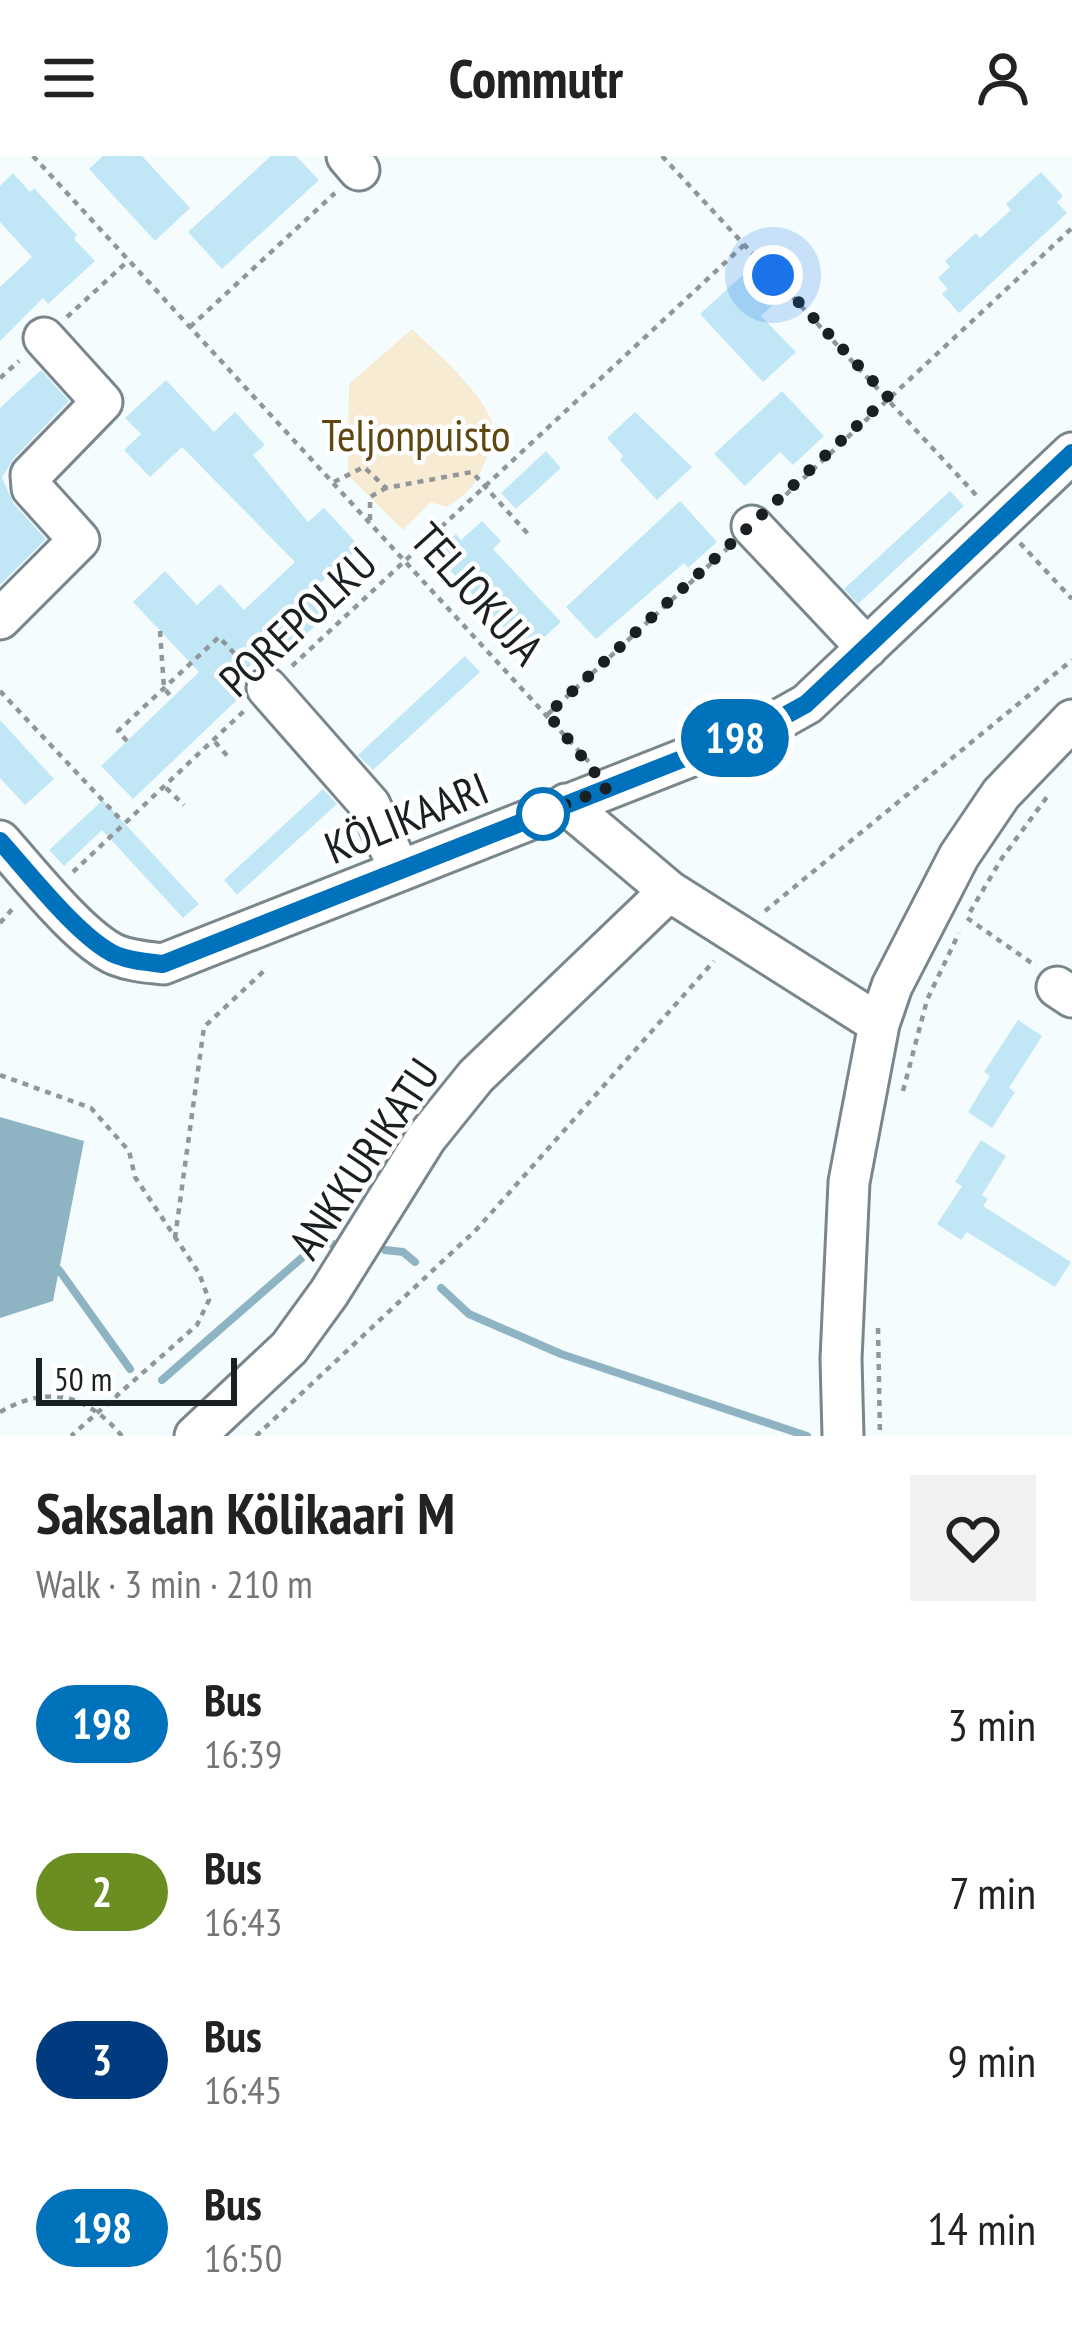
<!DOCTYPE html>
<html lang="en">
<head>
<meta charset="utf-8">
<style>
  :root { --surface:#fff; --page:#f2f2f2; --text:#222; --muted:#767676 }
  body { margin:0; font-family:"PT Sans Narrow",sans-serif; background:var(--page); color:var(--text); height:100vh; display:flex; flex-direction:column; font-size:45px; white-space:nowrap }
  * { box-sizing:border-box; margin:0 }
  p { font-size:39px; color:var(--muted) }
  .icon { flex:none; width:66px; height:66px; fill:none; stroke:currentColor; stroke-width:2; stroke-linecap:round; stroke-linejoin:round }
  .map { position:relative; height:1280px; overflow:hidden }
  .drawer { display:flex; flex-direction:column; background:var(--surface); flex:1 }
  .drawer>* { flex:none }
  .badge { padding:0 24px; border-radius:39px; font-size:42px; line-height:78px }
  .scale { position:absolute; left:36px; bottom:30px; width:201px; box-sizing:border-box; padding-left:12px; border:6px solid #1a2022; border-top:0; font-size:33px; line-height:42px; white-space:nowrap; color:#1a2022; -webkit-text-stroke:9px #fff; paint-order:stroke }
  .you { position:absolute; width:60px; height:60px; margin:-30px; border:9px solid #fff; border-radius:50%; background:#1a73e8; box-shadow:0 0 0 18px #1a73e833 }
  .map>.badge { position:absolute; translate:-50% -50%; box-shadow:0 0 0 6px #fff }
  .round { display:grid; place-items:center; flex:none; width:126px; height:126px; border-radius:0px; background:var(--page) }
  .head { display:flex; align-items:center; justify-content:space-between; height:204px; padding:0 36px }
  h1 { font-size:57px; font-weight:700; line-height:90px }
  ul { padding:0; list-style:none }
  li { display:flex; align-items:center; gap:36px; height:168px; padding:0 36px }
  li div { flex:1 }
  li b { display:block; font-size:45px }
  li em { font-style:normal }
  li .badge { min-width:132px; font-weight:700; text-align:center }
  header { display:flex; justify-content:space-between; align-items:center; height:156px; padding:0 36px; background:var(--surface); font-size:54px; font-weight:700 }
  .map>svg:first-child { display:block }
</style>
</head>
<body>
<header><svg class="icon" aria-label="menu" viewBox="0 0 24 24"><path d="M4 6h16M4 12h16M4 18h16"/></svg>Commutr<svg class="icon" aria-label="person" viewBox="0 0 24 24"><circle cx="12" cy="8" r="4"/><path d="M4 21q1-7 8-7t8 7"/></svg></header>
<div class="map">
<svg width="1072" height="1280" viewBox="0 0 1072 1280">
  <rect width="100%" height="100%" fill="#f5fcfe"/>
  <!-- green -->
  <path fill="#f7ebd4" d="M412 173C434 195 493 244 493 275 494 286 487 300 483 311 475 329 464 342 446 351L431 346 403 374 348 319 349 228Z"/>
  <!-- water -->
  <path fill="#8eb3c2" d="M0 961 84 985 53 1145 0 1162Z"/>
  <g fill="none" stroke-linecap="round" stroke-linejoin="round">
    <!-- stream -->
    <path stroke="#8eb3c2" stroke-width="8" d="M385 1094 403 1096 415 1106
      M59 1114 130 1213
      M441 1132 469 1158 561 1198 807 1280
      M162 1224 320 1086 333 1088"/>
  </g>
  <!-- building -->
  <path fill="#c1e7f7" d="M103 0H142L190 52 155 85 89 13Z
    M271 0H296L319 24 222 113 188 76Z
    M1041 16 1063 40 1057 46 1067 57 959 157 942 138 948 133 938 122 950 111 945 105 976 77 980 82 1011 54 1006 48Z
    M13 17 30 36 34 32 77 79 74 83 95 105 48 148 43 142 0 185V131L32 101 0 66V30Z
    M745 117 774 148 761 160 796 196 763 226 700 158Z
    M41 214 69 245 14 302 2 322 14 348 46 383 0 429V252Z
    M166 224 214 276 235 256 265 289 253 299 308 366 324 352 360 391 306 440 325 461 293 490 283 480 245 514 248 518 232 535 239 542 133 643 101 610 199 516 133 446 165 415 197 449 220 428 244 454 295 406 182 291 150 321 124 294 141 278 125 262Z
    M782 235 824 280 793 309 780 296 745 330 714 298Z
    M635 256 692 311 657 344 620 304 623 300 607 282Z
    M546 295 561 312 516 353 501 337Z
    M950 335 964 350 858 448 844 433Z
    M680 345 717 386 688 412 684 407 596 483 566 451Z
    M482 365 501 385 493 393 561 466 527 497 434 397 456 378 461 384Z
    M465 500 480 516 373 614 358 599Z
    M0 564 54 623 25 649 0 622Z
    M323 633 337 648 237 739 224 724Z
    M103 644 199 748 183 762 102 674 64 710 49 694Z
    M1018 864 1042 880 1009 932 1015 936 992 972 968 956 990 920 984 916Z
    M981 984 1006 1000 982 1039 988 1043 983 1050 1071 1106 1055 1131 967 1076 961 1084 937 1068 962 1030 955 1026Z"/>
  <g fill="none" stroke-linecap="round" stroke-linejoin="round">
    <defs>
      <path id="minor" d="M347 0 359 14
        M752 370 867 492
        M0 463 79 384 32 332 31 319 102 246 44 182
        M267 532 370 649 400 715
        M566 648 669 735 879 868
        M0 685C28 716 80 783 116 799 131 805 146 806 163 808L768 570 807 548 1072 297
        M1057 831 1072 841
        M195 1280 289 1192 329 1137 426 982 476 920 669 735
        M843 1280 841 1203 849 1026 879 868 892 830 959 700 1001 638 1072 564"/>
    </defs>
    <!-- minor casing -->
    <use href="#minor" stroke="#79878d" stroke-width="45"/>
    <!-- path -->
    <path stroke="#919799" stroke-width="4.5" stroke-dasharray="6 6" stroke-linecap="butt" d="M33 0 589 606
      M662 0 976 339
      M67 161 129 104
      M190 171 335 37
      M0 222 19 205
      M334 326 364 311 386 332 472 316 528 378
      M777 347 1072 72
      M370 364V341L386 332
      M1020 387 1072 443
      M160 475 164 532 172 542
      M292 510 744 89
      M0 535 123 666
      M548 558 729 391
      M127 585 118 575 219 481 247 511
      M215 586 231 604
      M166 632 184 649
      M73 716 244 555
      M765 755 1072 504
      M970 756 1002 702 1047 641
      M967 762 1036 810
      M0 767 16 749
      M0 919 91 952 129 995 135 1021 199 1117 209 1144 197 1169 71 1280
      M903 935 927 844 959 777
      M175 1082 204 871 266 813
      M878 1172 880 1280
      M0 1256C49 1228 87 1239 122 1280
      M256 1280 477 1073 714 805"/>
    <!-- minor -->
    <use href="#minor" stroke="#fff" stroke-width="39"/>
  </g>
  <g fill="none" stroke-linecap="round" stroke-linejoin="round">
    <defs>
      <path id="line" d="M0 685C28 716 80 783 116 799 131 805 146 806 163 808L768 569 806 548 1072 297"/>
    </defs>
    <!-- line casing -->
    <use href="#line" stroke="#fff" stroke-width="27"/>
    <!-- line -->
    <use href="#line" stroke="#0072bc" stroke-width="18"/>
    <!-- walk -->
    <path stroke="#1a2022" stroke-width="12" stroke-dasharray="0 21.6" d="M543 658 524 665 607 632 548 558 888 241 773 119"/>
  </g>
  <!-- markers -->
  <circle fill="#fff" stroke="#0072bc" stroke-width="6" cx="543" cy="658" r="24"/>
  <g text-anchor="middle" dominant-baseline="central" stroke-width="9" stroke-linejoin="round" paint-order="stroke">
    <!-- park labels -->
    <g font-size="45" fill="#5e4711" stroke="#fff">
      <text x="416" y="278">Teljonpuisto</text>
    </g>
    <!-- street labels -->
    <g font-size="45" fill="#1a2022" stroke="#fff">
      <text transform="translate(478 437) rotate(48)">TELJOKUJA</text>
      <text transform="translate(297 465) rotate(-43)">POREPOLKU</text>
      <text transform="translate(406 661) rotate(-22)">KÖLIKAARI</text>
      <text transform="translate(363 1002) rotate(-56)">ANKKURIKATU</text>
    </g>
  </g>
</svg>
<div class="scale">50 m</div>
<div class="you" style="left:773px;top:119px"></div>
<b class="badge" style="left:735px;top:582px;background:#0072bc;color:#fff">198</b>
</div>
<section class="drawer">
<div class="head"><div><h1>Saksalan Kölikaari M</h1><p>Walk · 3 min · 210 m</p></div><a class="round"><svg class="icon" aria-label="heart" viewBox="0 0 24 24"><path d="M12 20l-8-8c-3-5 5-10 8-4 3-6 11-1 8 4z"/></svg></a></div>
<ul>
<li><span class="badge" style="background:#0072bc;color:#fff">198</span><div><b>Bus</b><p>16:39</p></div><em>3 min</em></li>
<li><span class="badge" style="background:#6b8e23;color:#fff">2</span><div><b>Bus</b><p>16:43</p></div><em>7 min</em></li>
<li><span class="badge" style="background:#003b80;color:#fff">3</span><div><b>Bus</b><p>16:45</p></div><em>9 min</em></li>
<li><span class="badge" style="background:#0072bc;color:#fff">198</span><div><b>Bus</b><p>16:50</p></div><em>14 min</em></li>
</ul>
</section>
</body>
</html>
